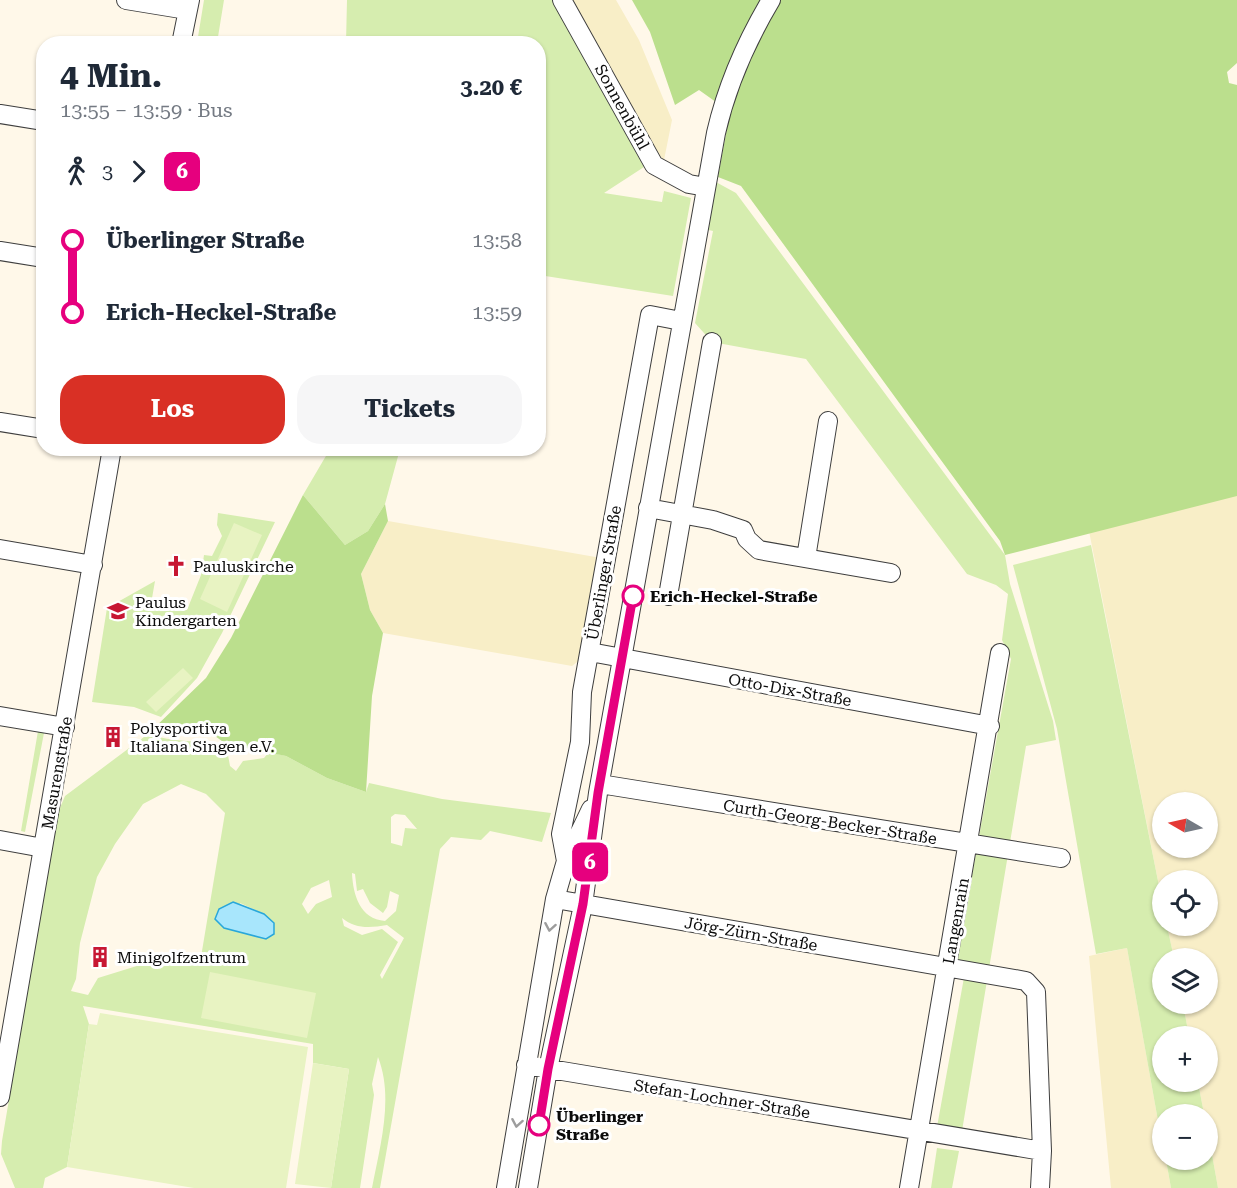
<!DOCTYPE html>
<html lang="de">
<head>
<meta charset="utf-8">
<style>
  :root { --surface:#fff; --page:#f6f6f7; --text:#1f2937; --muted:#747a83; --accent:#d93025 }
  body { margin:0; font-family:"Roboto Serif",serif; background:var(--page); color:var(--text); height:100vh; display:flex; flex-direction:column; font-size:22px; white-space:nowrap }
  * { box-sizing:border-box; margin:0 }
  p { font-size:20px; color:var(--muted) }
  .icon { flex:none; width:33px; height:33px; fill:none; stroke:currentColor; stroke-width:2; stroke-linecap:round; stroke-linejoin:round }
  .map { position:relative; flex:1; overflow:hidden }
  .sheet { position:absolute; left:36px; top:36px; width:510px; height:420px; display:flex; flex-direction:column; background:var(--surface); border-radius:24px; box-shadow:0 2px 4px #0004 }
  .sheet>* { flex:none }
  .badge { padding:0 12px; border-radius:9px; font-size:21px; line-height:39px }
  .needle { width:39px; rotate:279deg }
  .tools { position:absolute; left:1152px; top:792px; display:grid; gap:12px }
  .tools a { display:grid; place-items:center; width:66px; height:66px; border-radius:50%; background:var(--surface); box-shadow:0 2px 4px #0004; font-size:30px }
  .map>.badge { position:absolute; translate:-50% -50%; box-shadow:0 0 0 3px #fff }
  .legs { display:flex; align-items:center; gap:9px; height:66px; padding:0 24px; font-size:20px }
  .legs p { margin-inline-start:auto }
  .summary { display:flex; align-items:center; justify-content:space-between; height:102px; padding:0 24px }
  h1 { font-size:33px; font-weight:700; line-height:45px }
  .cta { display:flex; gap:12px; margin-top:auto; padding:12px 24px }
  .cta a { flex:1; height:69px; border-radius:24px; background:var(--accent); color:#fff; font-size:24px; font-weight:700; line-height:69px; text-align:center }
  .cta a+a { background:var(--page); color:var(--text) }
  ul { padding:0 24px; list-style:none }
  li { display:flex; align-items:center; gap:21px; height:72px; font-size:22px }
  li i { display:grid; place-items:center; width:9px; height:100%; margin:0 8px; background:currentColor }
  li i::after { content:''; width:15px; height:15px; margin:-8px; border:4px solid; border-radius:50%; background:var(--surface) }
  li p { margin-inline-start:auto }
  li:first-child i { background:linear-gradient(#0000 50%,currentColor 0) }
  li:last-child i { background:linear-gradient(currentColor 50%,#0000 0) }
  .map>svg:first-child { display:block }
</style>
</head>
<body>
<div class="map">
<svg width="1237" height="1188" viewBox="0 0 1237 1188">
  <rect width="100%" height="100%" fill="#fff8e9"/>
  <!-- farmland -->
  <path fill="#f8eec7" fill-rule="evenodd" d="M572 0H616L639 40 672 120 664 160 657 153Z
    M1237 494V1188H1218L1208 1132V1114H1204L1198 1082H1208V1036H1189L1183 1004H1208V958H1174L1167 926H1208V880H1162V901L1089 531ZM1162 802H1208V848H1162Z
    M388 521 607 559 590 652 572 666 383 633 370 610 361 574Z
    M1127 948 1162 1143V1160H1166L1171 1188H1111L1089 956Z"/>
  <!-- green -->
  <path fill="#d6edaf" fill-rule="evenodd" d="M204 0H224L217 43H197Z
    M347 0H552L644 167 604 193 662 202 664 191 691 198 673 296 539 275 538 44 346 43Z
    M714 181 736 193 1005 555 1010 584 1053 721 1056 740 1026 746 962 1131 937 1127 965 972 955 970 1011 659 1002 640 1008 594 996 585 967 574 806 359 712 342 695 323 713 231 704 229Z
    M330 449H400L385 504 368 531 345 545 303 495Z
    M218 513 275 522 222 633 197 678 161 717 134 707 92 702 107 608 155 581 151 604 187 610 201 575 204 555 212 556 222 536 217 525Z
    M1091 545 1162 901V926H1167L1174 958H1162V1004H1183L1189 1036H1162V1082H1198L1204 1114H1162V1143L1127 948 1096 954 1057 729 1013 565Z
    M38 731 44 733 25 832 21 831Z
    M148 734C173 743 199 740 226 744L230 766 236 771 243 761 264 758 269 752 286 756 327 778 366 792 369 783 442 799 551 813 542 842 490 831 481 840 451 837 440 849 380 1188H372C380 1146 394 1098 378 1057L372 1084 374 1095 360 1188H331L349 1069 313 1063V1044L83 1006 89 1024 67 1167 45 1178 43 1188H15L1 1154 2 1141 57 815 65 796ZM181 784 206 794 225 813 201 957 140 965 98 978 88 995 71 991 76 979 80 943 97 877 115 844 143 804ZM395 814 405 815 417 829 405 828 402 846 391 843V817ZM352 873 355 874 357 891 363 889 370 903 383 913 387 907 390 891 399 895 396 911 385 921C360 919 353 895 352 873ZM329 880 332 897 316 904 308 914 302 904 311 888ZM240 903 264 914 266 939 251 934ZM342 918C355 929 370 928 387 925L404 938 382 979 380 975 398 942 382 929 362 935 344 926Z
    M1208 1132 1218 1188H1171L1166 1160H1208Z
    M937 1148 959 1151 952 1188H931Z"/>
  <!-- forest -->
  <path fill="#bbdf8d" d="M632 0H1237V63L1227 72 1229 83 1237 85V496L1005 555 1000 541 741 186 718 177 730 112 699 90 675 105 650 32Z
    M303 495 345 545 368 531 385 504 388 521 361 574 370 610 383 633 372 696 366 792 327 778 286 756 226 744 215 736 171 734 152 730 206 678 231 638Z"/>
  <!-- pitch -->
  <path fill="#e8f3c2" d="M234 523 262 535 227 612 200 599Z
    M183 668 193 678 156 712 146 702Z
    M210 972 316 993 307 1038 201 1018Z
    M100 1013 308 1047 286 1188H194L67 1167 89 1024 97 1025Z
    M313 1063 349 1069 331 1188 295 1184Z"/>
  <!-- water -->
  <path fill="#a8e6fc" stroke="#29a7da" stroke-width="1.5" d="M233 902 264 914 274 923V934L266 939 224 928 215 919 219 909Z"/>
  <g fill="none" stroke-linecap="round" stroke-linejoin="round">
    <defs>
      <path id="minor" d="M126 0 187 10
        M562 0 654 165 689 184 706 187
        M181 44 190 0
        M0 114 44 121
        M0 251 44 258
        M0 422 44 429
        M648 508 713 520 743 530 747 539 759 550 891 573
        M0 549 93 565
        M806 558 828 421
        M668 596 712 342
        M590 652 990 726
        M0 716 65 727
        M600 784 1061 858
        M0 840 43 848
        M566 861 561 834 580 742 582 692 650 315 681 321
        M555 899 1026 981 1036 992 1042 1151 1040 1188
        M526 1065 1042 1151
        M0 1097 112 448
        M506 1188 555 899 566 861 591 809
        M528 1188 548 1069 583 905 598 793 716 133C727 85 746 42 771 0
        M909 1188 1000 653"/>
    </defs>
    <!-- minor casing -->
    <use href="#minor" stroke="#3e3e3e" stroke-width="20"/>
    <!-- minor -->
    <use href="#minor" stroke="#fff" stroke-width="18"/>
  </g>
  <!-- one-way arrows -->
  <defs><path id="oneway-chevron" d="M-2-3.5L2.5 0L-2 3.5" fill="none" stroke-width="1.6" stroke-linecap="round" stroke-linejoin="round" transform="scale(1.5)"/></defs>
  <g stroke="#9d9d9d">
    <use href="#oneway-chevron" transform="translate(550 927) rotate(100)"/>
    <use href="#oneway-chevron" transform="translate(517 1123) rotate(100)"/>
  </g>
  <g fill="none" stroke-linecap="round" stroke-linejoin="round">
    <defs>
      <path id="line-1" d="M539 1125 548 1069 583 904 598 793 633 596"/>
    </defs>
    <!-- line-1 casing -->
    <use href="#line-1" stroke="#fff" stroke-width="14"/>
    <!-- line-1 -->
    <use href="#line-1" stroke="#e6007e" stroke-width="9"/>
  </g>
  <!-- icons -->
  <defs>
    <symbol id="church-bare" viewBox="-9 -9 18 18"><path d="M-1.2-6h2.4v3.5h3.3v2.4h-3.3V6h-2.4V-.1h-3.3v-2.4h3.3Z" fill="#c71733" stroke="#fff" stroke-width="2.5" paint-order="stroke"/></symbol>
    <symbol id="school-bare" viewBox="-9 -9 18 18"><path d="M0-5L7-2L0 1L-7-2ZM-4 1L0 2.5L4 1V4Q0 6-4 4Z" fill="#c71733" stroke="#fff" stroke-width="2.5" paint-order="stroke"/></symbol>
    <symbol id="building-bare" viewBox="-9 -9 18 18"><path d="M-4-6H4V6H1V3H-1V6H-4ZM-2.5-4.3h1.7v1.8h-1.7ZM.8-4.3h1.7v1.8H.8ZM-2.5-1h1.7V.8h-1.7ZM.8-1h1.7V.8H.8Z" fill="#c71733" stroke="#fff" stroke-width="2.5" paint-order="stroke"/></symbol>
  </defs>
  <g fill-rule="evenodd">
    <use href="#church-bare" x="161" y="551" width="30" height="30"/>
    <use href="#school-bare" x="103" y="596" width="30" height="30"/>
    <use href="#building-bare" x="98" y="722" width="30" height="30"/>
    <use href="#building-bare" x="85" y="942" width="30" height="30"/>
  </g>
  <!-- markers -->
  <g fill="#fff" stroke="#e6007e" stroke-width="3">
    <circle cx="633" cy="596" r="10"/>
    <circle cx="539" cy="1125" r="10"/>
  </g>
  <g text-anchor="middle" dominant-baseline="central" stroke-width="6" stroke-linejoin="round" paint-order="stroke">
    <!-- street labels -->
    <g font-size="16" fill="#0b0b0b" stroke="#fff">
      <text transform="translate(622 107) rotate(61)">Sonnenbühl</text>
      <text transform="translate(604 573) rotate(-80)">Überlinger Straße</text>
      <text transform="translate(790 690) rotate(10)">Otto-Dix-Straße</text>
      <text transform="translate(57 773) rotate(-80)">Masurenstraße</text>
      <text transform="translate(830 822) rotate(9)">Curth-Georg-Becker-Straße</text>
      <text transform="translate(956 921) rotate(-80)">Langenrain</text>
      <text transform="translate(751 934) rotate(10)">Jörg-Zürn-Straße</text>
      <text transform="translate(722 1099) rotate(9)">Stefan-Lochner-Straße</text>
    </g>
    <!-- poi labels -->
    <g font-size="16" fill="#0b0b0b" stroke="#fff" text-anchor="start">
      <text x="193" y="566">Pauluskirche</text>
      <text x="135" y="602">Paulus<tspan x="135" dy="18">Kindergarten</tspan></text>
      <text x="130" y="728">Polysportiva<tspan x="130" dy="18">Italiana Singen e.V.</tspan></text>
      <text x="117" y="957">Minigolfzentrum</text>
    </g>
    <!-- stop labels -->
    <g font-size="16" font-weight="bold" fill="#0b0b0b" stroke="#fff" text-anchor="start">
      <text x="650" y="596">Erich-Heckel-Straße</text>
      <text x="556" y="1116">Überlinger<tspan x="556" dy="18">Straße</tspan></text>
    </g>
  </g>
</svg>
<div class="tools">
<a><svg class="needle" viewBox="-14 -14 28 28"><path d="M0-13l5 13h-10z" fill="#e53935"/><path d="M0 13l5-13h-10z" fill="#747a83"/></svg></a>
<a><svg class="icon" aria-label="locate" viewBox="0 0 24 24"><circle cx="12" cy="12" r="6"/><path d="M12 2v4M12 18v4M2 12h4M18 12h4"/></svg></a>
<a><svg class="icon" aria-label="layers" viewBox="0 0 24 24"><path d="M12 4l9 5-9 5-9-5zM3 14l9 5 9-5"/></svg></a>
<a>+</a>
<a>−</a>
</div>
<b class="badge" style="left:590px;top:862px;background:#e6007e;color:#fff">6</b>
<section class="sheet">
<div class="summary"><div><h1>4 Min.</h1><p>13:55 – 13:59 · Bus</p></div><b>3.20 €</b></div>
<div class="legs"><svg class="icon" aria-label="walk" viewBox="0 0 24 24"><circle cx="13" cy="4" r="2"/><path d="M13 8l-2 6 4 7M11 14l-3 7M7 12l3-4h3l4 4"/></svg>3<svg class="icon" aria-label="forward" viewBox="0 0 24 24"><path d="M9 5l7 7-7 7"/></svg><b class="badge" style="background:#e6007e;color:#fff">6</b></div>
<ul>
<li><i style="color:#e6007e"></i><b>Überlinger Straße</b><p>13:58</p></li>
<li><i style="color:#e6007e"></i><b>Erich-Heckel-Straße</b><p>13:59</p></li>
</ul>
<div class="cta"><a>Los</a><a>Tickets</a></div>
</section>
</div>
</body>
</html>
